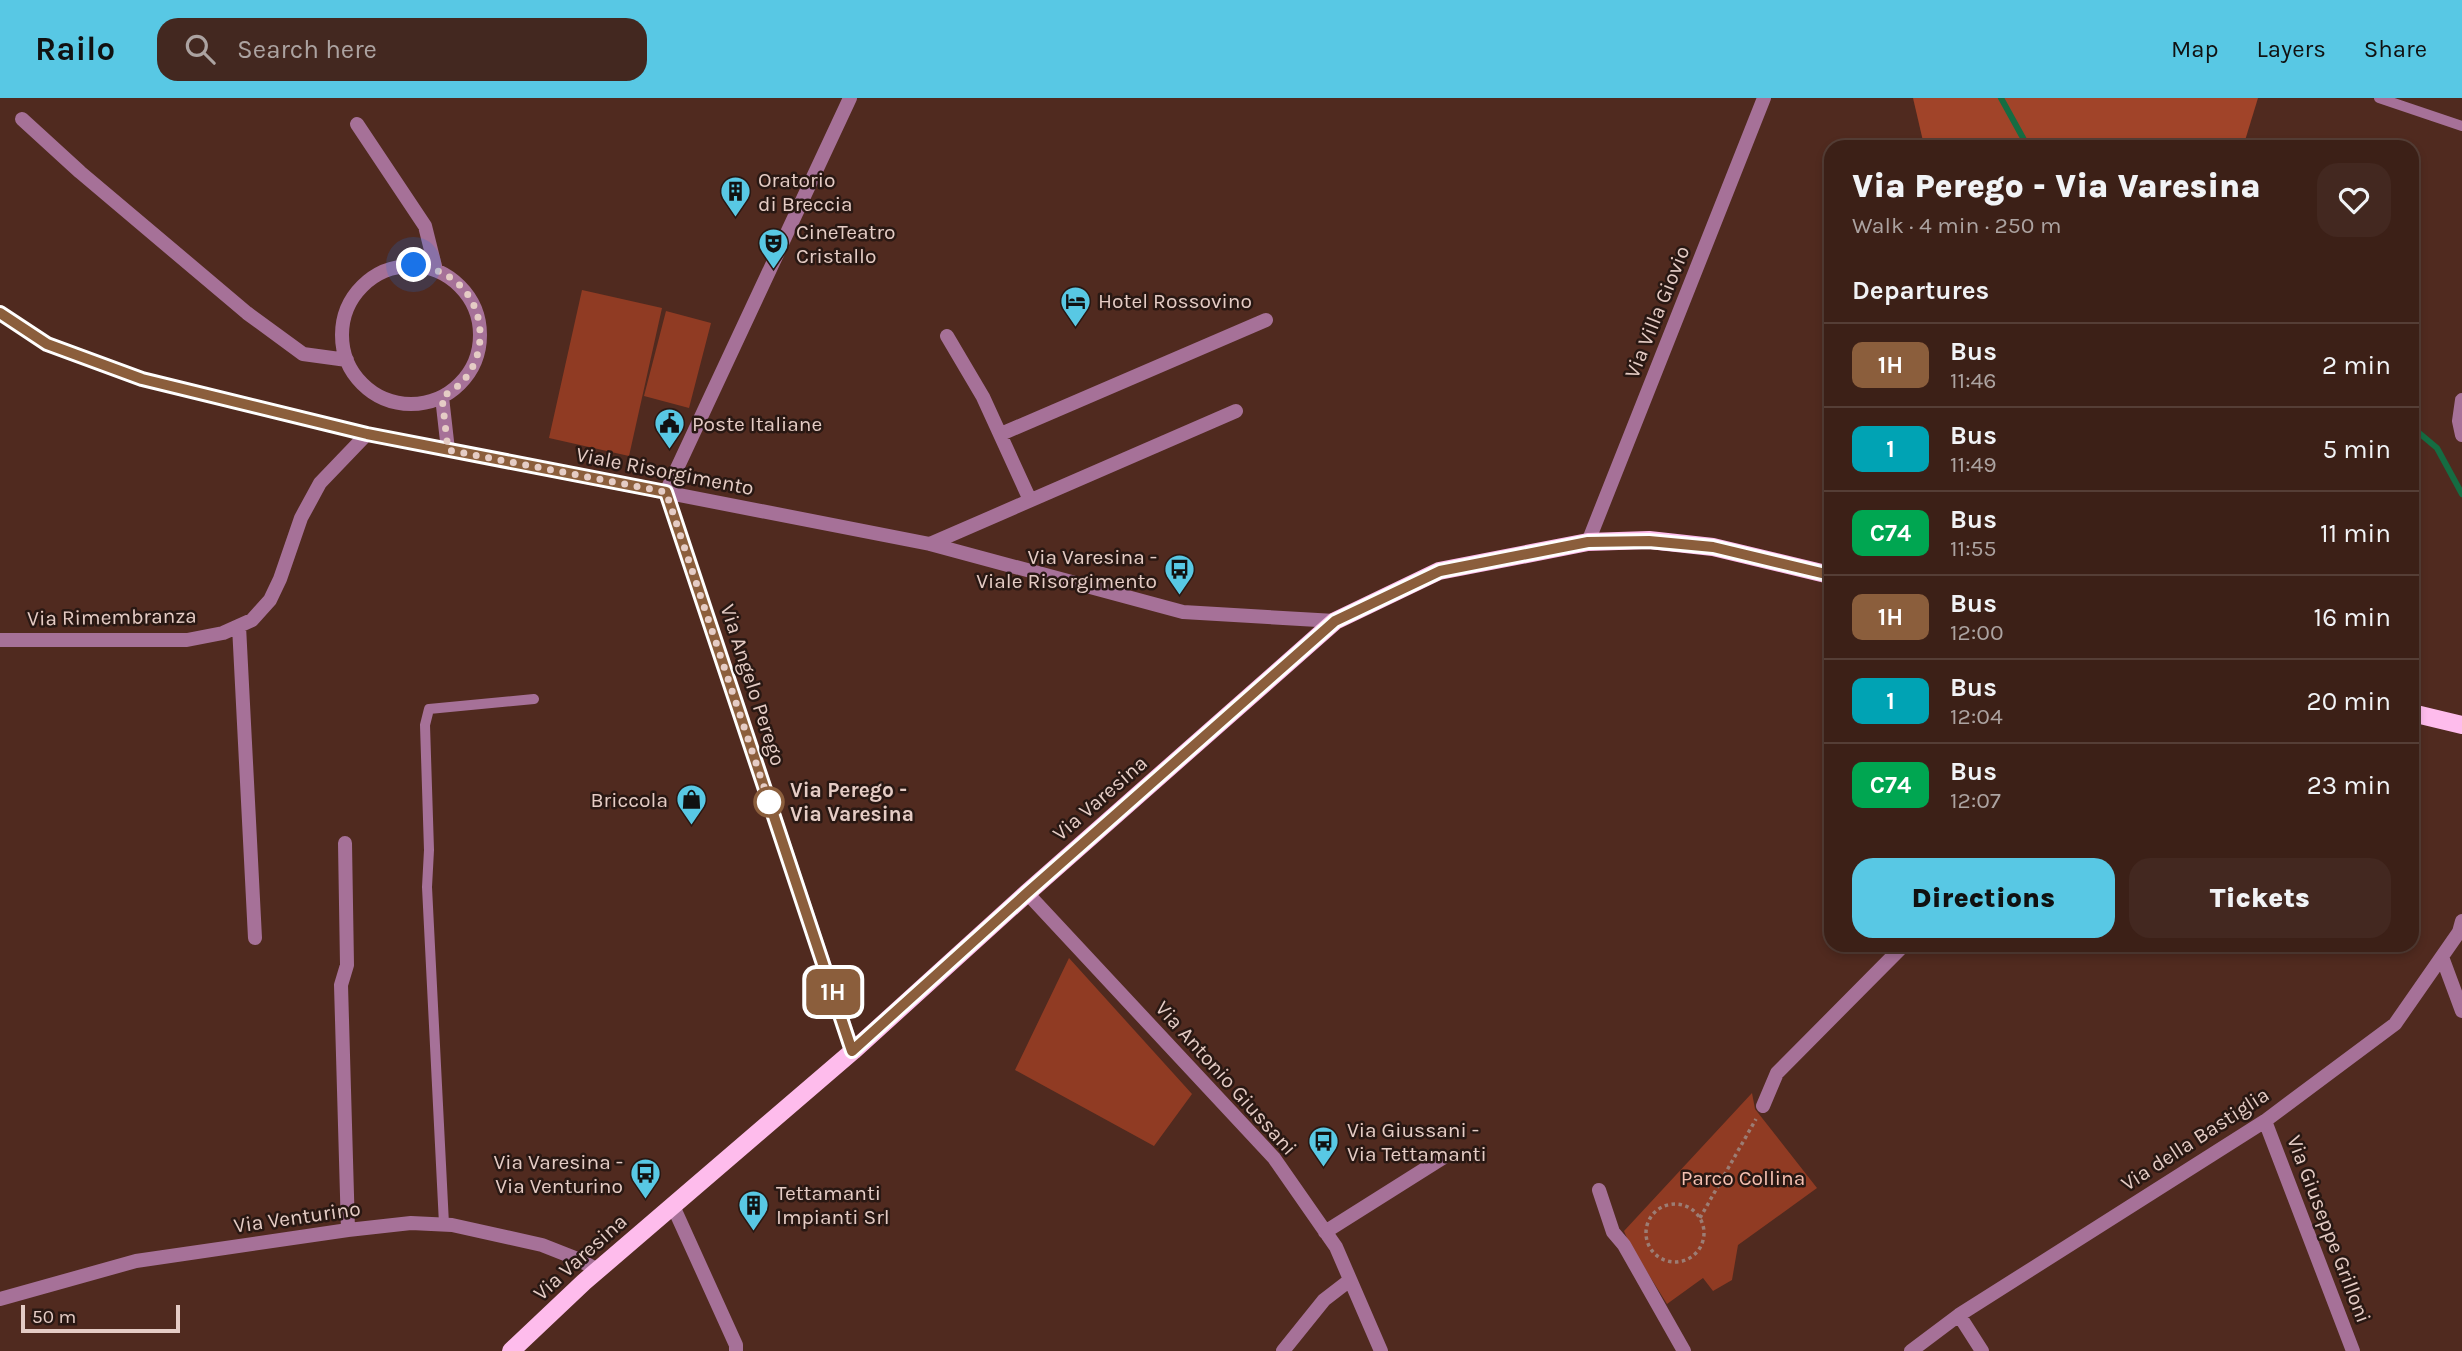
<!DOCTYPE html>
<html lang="en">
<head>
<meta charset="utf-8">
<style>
  :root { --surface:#3c2017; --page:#432820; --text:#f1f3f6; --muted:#aca3a1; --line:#553e36; --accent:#58c8e4 }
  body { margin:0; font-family:Karla,sans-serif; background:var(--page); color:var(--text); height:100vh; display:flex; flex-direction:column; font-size:26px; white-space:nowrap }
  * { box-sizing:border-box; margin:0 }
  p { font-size:23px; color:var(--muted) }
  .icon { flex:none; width:38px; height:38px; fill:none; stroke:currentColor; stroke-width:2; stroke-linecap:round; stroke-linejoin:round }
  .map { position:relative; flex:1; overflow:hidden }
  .sheet { position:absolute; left:1824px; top:42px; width:595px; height:812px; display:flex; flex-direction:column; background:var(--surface); border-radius:21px; box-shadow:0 4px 10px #0003,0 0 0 2px var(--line) }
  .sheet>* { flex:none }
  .badge { padding:0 14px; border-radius:10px; font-size:24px; line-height:46px }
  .scale { position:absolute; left:21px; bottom:18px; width:159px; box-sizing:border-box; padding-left:7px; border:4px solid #e5ccc5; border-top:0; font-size:19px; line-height:24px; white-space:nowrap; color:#e5ccc5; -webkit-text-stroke:5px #291813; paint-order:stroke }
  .you { position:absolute; width:35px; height:35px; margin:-18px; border:5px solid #fff; border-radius:50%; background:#1a73e8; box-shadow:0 0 0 10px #1a73e833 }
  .map>.badge { position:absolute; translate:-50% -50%; box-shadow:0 0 0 4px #fff }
  h2 { padding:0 28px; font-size:26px; line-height:63px }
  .round { display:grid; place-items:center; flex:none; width:74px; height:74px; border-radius:21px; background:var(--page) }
  .overview { display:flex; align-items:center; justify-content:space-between; height:119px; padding:0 28px }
  h1 { font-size:33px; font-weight:800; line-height:52px }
  .action { display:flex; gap:14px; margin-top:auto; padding:14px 28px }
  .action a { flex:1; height:80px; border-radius:21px; background:var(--accent); color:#111; font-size:28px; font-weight:800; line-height:80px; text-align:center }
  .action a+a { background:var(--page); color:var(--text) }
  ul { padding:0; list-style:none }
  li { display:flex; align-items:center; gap:21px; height:84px; padding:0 28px; border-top:2px solid var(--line) }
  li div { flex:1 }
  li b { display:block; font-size:26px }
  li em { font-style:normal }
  li .badge { min-width:77px; font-weight:700; text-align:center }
  header { display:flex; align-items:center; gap:42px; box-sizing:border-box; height:98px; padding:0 35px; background:var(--accent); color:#111 }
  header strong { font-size:33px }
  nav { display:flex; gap:38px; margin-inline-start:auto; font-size:24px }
  .search { width:490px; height:63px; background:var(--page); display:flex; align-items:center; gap:18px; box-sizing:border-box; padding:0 24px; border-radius:21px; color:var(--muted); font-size:26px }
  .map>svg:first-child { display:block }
</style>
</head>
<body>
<header>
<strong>Railo</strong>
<div class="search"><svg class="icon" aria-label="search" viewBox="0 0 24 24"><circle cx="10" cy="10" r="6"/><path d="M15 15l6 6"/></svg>Search here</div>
<nav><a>Map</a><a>Layers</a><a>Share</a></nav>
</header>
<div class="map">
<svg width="2462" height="1253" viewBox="0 0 2462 1253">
  <rect width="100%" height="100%" fill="#502a1f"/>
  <!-- green -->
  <path fill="#903b23" d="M582 192 662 210 629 358 549 340Z
    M666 213 711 225 689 310 644 298Z
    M1069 860 1192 996 1154 1048 1015 972Z
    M1752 995 1755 1011 1817 1090 1738 1147 1732 1182 1713 1193 1703 1180 1667 1206 1629 1145 1624 1133Z"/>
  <!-- forest -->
  <path fill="#a14429" d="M1913 0H2258L2243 49H1927L1923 43Z"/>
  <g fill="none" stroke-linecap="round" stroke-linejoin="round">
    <!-- stream -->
    <path stroke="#156c42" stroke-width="6" d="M2001 0 2028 49
      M2412 329 2437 350 2462 396"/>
    <!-- path -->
    <path stroke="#9c7d74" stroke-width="3.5" stroke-dasharray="3.5 3.5" stroke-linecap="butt" d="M1646 1135a29 29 0 1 1 58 0a29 29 0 1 1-58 0Z
      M1700 1120 1756 1021"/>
    <!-- service -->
    <path stroke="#a67198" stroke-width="10" d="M2379 0 2462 28
      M444 1126 427 789 429 752 425 627 429 611 534 601"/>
    <!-- minor -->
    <path stroke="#a67198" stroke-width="14" d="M22 21 80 74 247 215 303 256 347 262
      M357 26 425 128 436 172
      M342 237a69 69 0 1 1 138 0a69 69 0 1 1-138 0Z
      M0 215 47 246 142 281 367 336 930 446 1183 514 1335 523
      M947 238 983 299 1030 402
      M442 299 448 352
      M2462 302 2459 323 2462 337
      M1001 336 1266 222
      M666 394 853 953
      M666 394 850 0
      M1588 444 1764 0
      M930 446 1236 313
      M239 528 255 840
      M0 542H187L223 535 252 522 270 502 280 481 301 420 320 385 367 336
      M345 745 347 867 341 887 348 1132
      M1027 795 1274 1060 1336 1149 1381 1253
      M2442 859 2462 913
      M1763 1008 1777 975 1904 847
      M2265 1023 2353 1253
      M1599 1092 1613 1134 1624 1147 1684 1253
      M673 1108 736 1247V1253
      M1325 1134 1444 1059
      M0 1201 136 1163 348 1132 411 1125 452 1127 542 1147 575 1160 598 1172
      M1959 1217 1982 1253
      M1283 1253 1324 1202 1350 1182
      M1911 1253 1959 1217 2265 1023 2395 926 2459 834 2462 823"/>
    <!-- primary -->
    <path stroke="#febcec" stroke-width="18" d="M2412 615 2462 627
      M511 1253 584 1184 853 953 1027 795 1335 523 1439 473 1588 444 1649 442 1713 449 1830 477"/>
  </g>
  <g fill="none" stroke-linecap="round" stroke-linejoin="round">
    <defs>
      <path id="line" d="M0 215 47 246 142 281 367 336 666 394 852 953 1027 795 1335 523 1440 473 1588 444 1649 443 1713 449 1830 477"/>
    </defs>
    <!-- line casing -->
    <use href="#line" stroke="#fff" stroke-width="16"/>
    <!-- line -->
    <use href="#line" stroke="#8b5e3c" stroke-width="10"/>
    <!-- walk -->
    <path stroke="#e5ccc5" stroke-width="7" stroke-dasharray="0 12.6" d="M414 167C429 170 443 173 455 183 486 207 489 258 460 286 455 291 448 295 442 299L448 352 666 394 769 704"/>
  </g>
  <!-- icons -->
  <defs>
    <symbol id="building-pin" viewBox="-11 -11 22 30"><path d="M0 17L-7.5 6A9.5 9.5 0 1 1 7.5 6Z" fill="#58c8e4" stroke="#291813"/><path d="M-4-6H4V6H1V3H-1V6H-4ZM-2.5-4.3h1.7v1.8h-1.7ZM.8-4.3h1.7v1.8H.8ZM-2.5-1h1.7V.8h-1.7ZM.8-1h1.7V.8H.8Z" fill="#111"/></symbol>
    <symbol id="theatre-pin" viewBox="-11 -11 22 30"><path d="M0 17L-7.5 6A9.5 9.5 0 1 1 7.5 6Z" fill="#58c8e4" stroke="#291813"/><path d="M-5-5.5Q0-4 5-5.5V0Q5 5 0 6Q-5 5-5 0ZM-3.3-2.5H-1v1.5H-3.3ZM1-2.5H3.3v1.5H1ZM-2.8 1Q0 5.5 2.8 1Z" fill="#111"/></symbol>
    <symbol id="hotel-pin" viewBox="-11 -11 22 30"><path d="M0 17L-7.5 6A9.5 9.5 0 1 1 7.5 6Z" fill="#58c8e4" stroke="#291813"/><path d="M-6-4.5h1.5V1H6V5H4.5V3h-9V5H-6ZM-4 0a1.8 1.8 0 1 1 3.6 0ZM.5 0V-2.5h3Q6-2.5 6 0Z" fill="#111"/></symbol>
    <symbol id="civic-pin" viewBox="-11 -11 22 30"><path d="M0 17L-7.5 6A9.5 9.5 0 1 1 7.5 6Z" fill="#58c8e4" stroke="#291813"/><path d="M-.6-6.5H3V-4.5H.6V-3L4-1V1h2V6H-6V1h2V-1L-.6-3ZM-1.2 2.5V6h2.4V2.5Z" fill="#111"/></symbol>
    <symbol id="bus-pin" viewBox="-11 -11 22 30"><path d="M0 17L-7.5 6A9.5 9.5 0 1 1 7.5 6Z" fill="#58c8e4" stroke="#291813"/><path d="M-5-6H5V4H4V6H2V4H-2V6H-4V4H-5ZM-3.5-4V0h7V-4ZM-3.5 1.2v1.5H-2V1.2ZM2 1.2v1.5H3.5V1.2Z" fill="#111"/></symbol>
    <symbol id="shop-pin" viewBox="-11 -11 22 30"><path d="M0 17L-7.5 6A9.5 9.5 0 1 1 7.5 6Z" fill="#58c8e4" stroke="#291813"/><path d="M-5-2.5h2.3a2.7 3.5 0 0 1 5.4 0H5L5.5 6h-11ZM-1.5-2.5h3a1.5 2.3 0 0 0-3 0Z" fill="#111"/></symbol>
  </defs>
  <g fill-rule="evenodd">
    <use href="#building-pin" x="718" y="76" width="35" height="47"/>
    <use href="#theatre-pin" x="756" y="128" width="35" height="47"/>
    <use href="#hotel-pin" x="1058" y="186" width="35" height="47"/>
    <use href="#civic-pin" x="652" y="308" width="35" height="47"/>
    <use href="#bus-pin" x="1162" y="454" width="35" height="47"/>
    <use href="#shop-pin" x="674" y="684" width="35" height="47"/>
    <use href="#bus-pin" x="1306" y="1026" width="35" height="47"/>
    <use href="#bus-pin" x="628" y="1058" width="35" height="47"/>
    <use href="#building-pin" x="736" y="1090" width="35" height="47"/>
  </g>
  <!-- markers -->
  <circle fill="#fff" stroke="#8b5e3c" stroke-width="3.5" cx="769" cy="704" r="14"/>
  <g text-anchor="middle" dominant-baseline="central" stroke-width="5" stroke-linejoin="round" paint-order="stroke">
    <!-- poi labels -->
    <g font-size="21" fill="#e5ccc5" stroke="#291813" text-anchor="start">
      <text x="758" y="82">Oratorio<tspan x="758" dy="24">di Breccia</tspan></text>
      <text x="796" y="134">CineTeatro<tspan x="796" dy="24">Cristallo</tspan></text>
      <text x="1098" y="203">Hotel Rossovino</text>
      <text x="692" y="326">Poste Italiane</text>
      <text x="1157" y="459" text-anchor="end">Via Varesina -<tspan x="1157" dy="24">Viale Risorgimento</tspan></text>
      <text x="668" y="702" text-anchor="end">Briccola</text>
      <text x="1347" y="1032">Via Giussani -<tspan x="1347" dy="24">Via Tettamanti</tspan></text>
      <text x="623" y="1064" text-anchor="end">Via Varesina -<tspan x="623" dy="24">Via Venturino</tspan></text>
      <text x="776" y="1095">Tettamanti<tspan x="776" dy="24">Impianti Srl</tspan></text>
    </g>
    <!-- street labels -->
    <g font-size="21" fill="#e5ccc5" stroke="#291813">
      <text transform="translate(1657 214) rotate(-68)">Via Villa Giovio</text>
      <text transform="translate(665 373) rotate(11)">Viale Risorgimento</text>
      <text transform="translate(112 519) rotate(-1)">Via Rimembranza</text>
      <text transform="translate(753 587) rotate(72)">Via Angelo Perego</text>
      <text transform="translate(1100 700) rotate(-41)">Via Varesina</text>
      <text transform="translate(1226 980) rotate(48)">Via Antonio Giussani</text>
      <text transform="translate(2195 1041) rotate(-33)">Via della Bastiglia</text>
      <text transform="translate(297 1119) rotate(-8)">Via Venturino</text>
      <text transform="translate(2329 1131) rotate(69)">Via Giuseppe Grilloni</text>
      <text transform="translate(580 1159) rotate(-42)">Via Varesina</text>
    </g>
    <!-- stop labels -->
    <g font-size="21" font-weight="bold" fill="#e5ccc5" stroke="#291813" text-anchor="start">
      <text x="790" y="692">Via Perego -<tspan x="790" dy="24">Via Varesina</tspan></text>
    </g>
    <!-- park labels -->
    <g font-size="21" fill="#f5c0b1" stroke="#291813">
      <text x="1743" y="1080">Parco Collina</text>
    </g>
  </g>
</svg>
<div class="scale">50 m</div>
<div class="you" style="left:414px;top:167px"></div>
<b class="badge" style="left:833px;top:894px;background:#8b5e3c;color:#fff">1H</b>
<section class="sheet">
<div class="overview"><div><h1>Via Perego - Via Varesina</h1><p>Walk · 4 min · 250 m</p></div><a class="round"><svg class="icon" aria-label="heart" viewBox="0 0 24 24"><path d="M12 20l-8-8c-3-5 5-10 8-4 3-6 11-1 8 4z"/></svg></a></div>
<h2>Departures</h2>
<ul>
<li><span class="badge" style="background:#8b5e3c;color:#fff">1H</span><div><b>Bus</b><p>11:46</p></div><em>2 min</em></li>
<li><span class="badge" style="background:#00a3b4;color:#fff">1</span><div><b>Bus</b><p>11:49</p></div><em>5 min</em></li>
<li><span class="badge" style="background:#00a651;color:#fff">C74</span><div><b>Bus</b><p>11:55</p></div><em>11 min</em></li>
<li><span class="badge" style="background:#8b5e3c;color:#fff">1H</span><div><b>Bus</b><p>12:00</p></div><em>16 min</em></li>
<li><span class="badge" style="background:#00a3b4;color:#fff">1</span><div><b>Bus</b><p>12:04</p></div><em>20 min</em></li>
<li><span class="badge" style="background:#00a651;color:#fff">C74</span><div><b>Bus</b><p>12:07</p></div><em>23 min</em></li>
</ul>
<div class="action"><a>Directions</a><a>Tickets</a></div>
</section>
</div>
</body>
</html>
